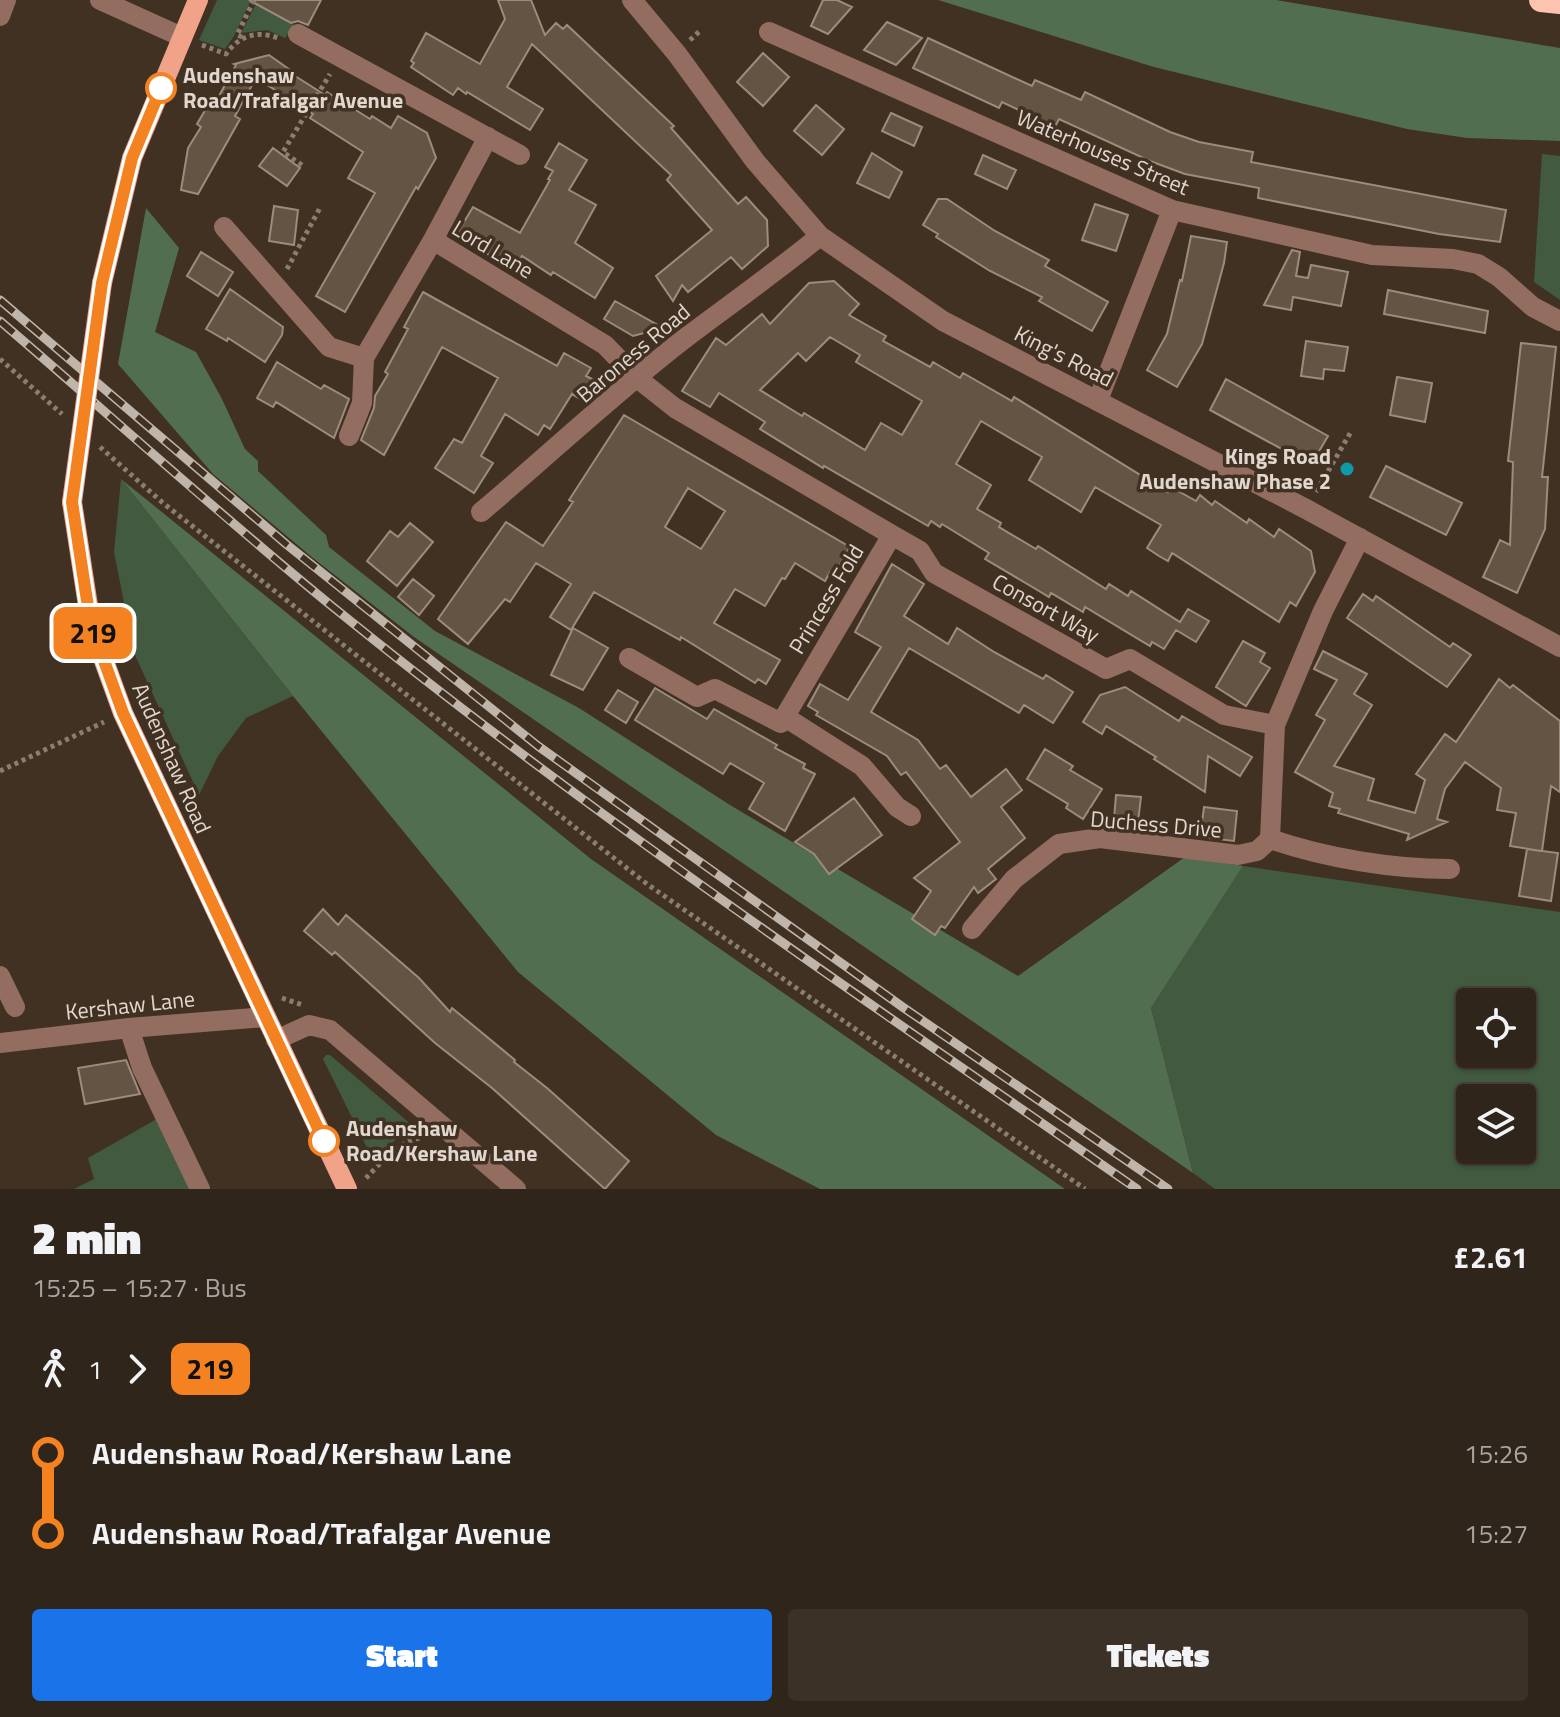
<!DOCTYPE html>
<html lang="en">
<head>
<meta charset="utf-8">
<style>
  :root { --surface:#30251a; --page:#3c3127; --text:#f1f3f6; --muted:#a8a5a2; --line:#4b4239; --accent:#1a73e8 }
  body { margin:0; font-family:"Titillium Web",sans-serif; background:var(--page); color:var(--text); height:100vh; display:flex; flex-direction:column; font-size:30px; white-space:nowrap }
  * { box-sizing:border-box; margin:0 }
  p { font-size:26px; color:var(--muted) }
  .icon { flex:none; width:44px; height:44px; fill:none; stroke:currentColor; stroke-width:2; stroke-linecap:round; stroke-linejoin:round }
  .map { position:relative; height:1189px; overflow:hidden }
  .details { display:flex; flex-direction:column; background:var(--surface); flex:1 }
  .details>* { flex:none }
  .badge { padding:0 16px; border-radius:12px; font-size:28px; line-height:52px }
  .controls { position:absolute; left:1456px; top:988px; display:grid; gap:16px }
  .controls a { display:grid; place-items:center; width:80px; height:80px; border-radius:8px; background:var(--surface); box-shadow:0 2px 6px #0004,0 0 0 2px var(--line); font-size:40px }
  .map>.badge { position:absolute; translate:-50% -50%; box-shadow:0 0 0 4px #fff }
  .legs { display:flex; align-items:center; gap:12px; height:88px; padding:0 32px; font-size:26px }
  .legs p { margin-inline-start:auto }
  .headline { display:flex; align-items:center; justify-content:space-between; height:136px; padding:0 32px }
  h1 { font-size:44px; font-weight:800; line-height:60px }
  .cta { display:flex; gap:16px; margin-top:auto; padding:16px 32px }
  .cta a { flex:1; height:92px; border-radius:8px; background:var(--accent); color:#fff; font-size:32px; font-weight:800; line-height:92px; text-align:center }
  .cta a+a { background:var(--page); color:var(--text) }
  ul { padding:0 32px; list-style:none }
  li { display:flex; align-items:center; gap:28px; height:80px; font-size:30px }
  li i { display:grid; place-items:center; width:12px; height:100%; margin:0 10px; background:currentColor }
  li i::after { content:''; width:20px; height:20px; margin:-10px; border:6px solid; border-radius:50%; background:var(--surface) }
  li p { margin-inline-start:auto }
  li:first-child i { background:linear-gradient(#0000 50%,currentColor 0) }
  li:last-child i { background:linear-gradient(currentColor 50%,#0000 0) }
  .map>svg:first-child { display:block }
</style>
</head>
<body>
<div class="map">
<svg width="1560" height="1189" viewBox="0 0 1560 1189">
  <rect width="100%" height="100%" fill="#403123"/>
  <!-- green -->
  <path fill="#415a40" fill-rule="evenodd" d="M217 0H251L234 36 225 49 199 40Z
    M258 0H278L273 13 295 25 285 38 267 30 241 33Z
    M1542 154 1560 156V300L1534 282Z
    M121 479 293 696 246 718 218 756 199 795 134 653 114 552Z
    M1243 866 1560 912V1189H1215L1193 1173 1151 1008ZM1470 1002H1522V1054H1470ZM1470 1098H1522V1150H1470Z
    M326 1055H330L413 1126 412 1134 396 1139 374 1162 323 1059Z
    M162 1116 196 1189H74L94 1179 88 1158Z"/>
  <!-- forest -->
  <path fill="#526e51" d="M938 0H1276L1560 48V141L1467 138 1407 129 1154 67Z
    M146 208 179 248 155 332 196 352 222 399 245 449 258 461V471L326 535 329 547 435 631 579 708 730 805 1018 976 1185 857 1243 866 1151 1008 1193 1173 414 637 313 558 213 474 118 364Z
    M121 479 591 859 1065 1189H820L716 1135 518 972 293 696Z"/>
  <!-- building -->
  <path fill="#645444" stroke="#9d8c7b" stroke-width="2" fill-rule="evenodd" d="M249 0H321L308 25 298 21 291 23Z
    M498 0H531L545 35 556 23 563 29 567 25 674 126 671 128 738 204 746 197 767 220 768 246 742 269 731 257 688 292 682 285 673 301 656 276 712 230 667 180 671 175 532 44 507 87 543 109 530 130 467 92 466 94 458 88 453 95 411 67 414 63 411 61 426 33 480 64 505 19Z
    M823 0H837L852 7 828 34 811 26Z
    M887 22 922 38 896 65 864 50Z
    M928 38 1032 86 1035 80 1081 100 1085 92 1170 132 1199 142 1253 152 1251 162 1506 210 1500 242 1439 234 1258 198 1259 188 1185 174 1150 161 1059 119 1055 127 1002 102 999 108 913 68Z
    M763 53 789 77 763 106 737 82Z
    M269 55 293 72 292 74 325 95 327 92 370 119 372 116 391 128 398 116 427 133 436 158 418 189 416 187 345 312 316 296 375 193 348 178 363 152 310 118 313 114 256 78 235 116 240 119 198 194 181 190 188 148 201 127 197 124 210 102 214 105 236 65 234 64Z
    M816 105 844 129 822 155 794 131Z
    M891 113 922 127 914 146 882 131Z
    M559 143 587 160 569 190 596 205 575 243 613 268 595 298 553 272 551 275 522 256 516 265 506 260 504 264 461 238 463 235 458 232 473 207 520 233 550 180 548 179 553 171 545 167Z
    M273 148 300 168 287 186 259 166Z
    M872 153 902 172 889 198 857 183Z
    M983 155 1016 170 1007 189 975 174Z
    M938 199H947L995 231 1049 260 1045 266 1108 302 1092 331 1039 301 1042 297 990 271 936 237 938 234 923 225Z
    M1095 204 1128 215 1116 251 1082 240Z
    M274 206 298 210 294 245 269 241Z
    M1191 236 1227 242 1224 263 1202 344 1177 387 1147 370 1167 334 1180 280 1182 281Z
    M1292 250 1300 252 1296 276 1308 278 1311 265 1348 272 1341 306 1293 297 1291 310 1264 305Z
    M201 252 233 272 218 296 187 276Z
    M834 281 859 304 849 315 886 336 883 341 930 367 933 362 960 378 963 373 1012 401 1014 397 1168 492 1171 487 1196 501 1200 495 1212 505 1215 501 1247 523 1249 519 1274 537 1279 529 1311 551 1315 572 1296 606 1290 602 1279 622 1172 553 1168 561 1159 556 1147 548 1161 525 1095 487 1081 512 1029 480 1042 457 981 421 956 464 991 485 977 509 1001 523 999 527 1036 549 1038 546 1106 589 1109 584 1128 596 1131 591 1180 622 1188 609 1209 621 1196 642 1176 630 1164 649 1152 642 1150 646 1085 607 1083 612 1051 593 1049 597 1034 588 985 559 989 553 942 524 940 527 931 521 928 526 824 466 823 468 760 429 765 422 719 393 710 407 682 391 716 338 726 345 762 314 770 324 809 283ZM830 337 860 355 856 362 922 401 902 435 881 423 865 450 804 413 802 416 760 390 798 353 806 361Z
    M230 289 283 327 282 335 265 362 228 338 227 341 206 329Z
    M1388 290 1488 311 1485 333 1384 314Z
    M423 292 557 366 564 353 591 368 586 376 592 379 580 399 572 394 550 429 544 425 538 435 505 414 481 456 493 463 474 493 435 468 454 439 462 443 498 378 442 347 384 455 361 440 374 408 375 396 388 374 385 372 408 329 404 327Z
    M615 301 663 328 633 336 604 319Z
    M1306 341 1348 347 1344 371 1324 369 1323 379 1301 376Z
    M1521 343 1556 347 1542 477H1548L1545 529 1517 593 1483 577 1500 540 1510 545 1513 462 1508 461Z
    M277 362 321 389 324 385 349 399 334 438 276 402 273 407 257 398Z
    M1397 377 1432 383 1425 422 1390 415Z
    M1226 379 1328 436 1311 465 1210 410Z
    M624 415 850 547 834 574 830 572 825 581 795 563 785 579 782 578 765 606 735 589 714 623 780 660 766 684 758 679 755 683 681 637 680 640 594 592 571 630 550 617 571 584 536 563 510 602 505 599 468 644 438 619 506 522 543 546 573 502 569 500ZM688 488 725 511 701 549 665 527Z
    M1386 466 1462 503 1446 535 1370 497Z
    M410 523 433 542 397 586 367 561 390 531 398 537Z
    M892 564 924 584 904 616 948 644 957 628 994 652 1043 679 1046 675 1073 692 1053 723 1024 705 1019 713 909 648 871 712 918 740 940 769 946 765 971 797 1006 769 1022 790 1001 807 1025 838 988 869 996 879 978 893 974 887 945 928 941 926 935 935 912 919 931 891 914 878 960 842 906 772 901 775 887 756 816 715 818 712 808 706 820 684 848 700 881 647 855 632Z
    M413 579 434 596 419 615 398 597Z
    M1363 594 1373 601 1376 596 1450 647 1453 643 1471 655 1447 687 1347 618Z
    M573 628 608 648 583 690 551 675Z
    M1243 641 1265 653 1260 662 1270 668 1246 706 1216 687Z
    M1323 651 1367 674 1354 694 1372 705 1334 766 1374 779 1368 800 1415 813 1425 780 1416 774 1445 734 1456 742 1499 679 1510 688 1513 685 1560 721V792L1551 786 1542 851 1558 853 1551 901 1519 896 1527 849 1541 851 1510 846 1516 813 1497 810 1501 788 1465 762 1445 789 1437 819 1447 822 1407 840 1409 834 1338 813 1340 809 1329 806 1333 793 1295 772 1325 720 1316 715 1337 680 1314 669Z
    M1125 687 1179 721 1182 716 1252 757 1240 776 1208 756 1205 792 1154 759 1156 757 1106 726 1102 734 1083 722 1100 695Z
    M655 688 707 719 714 709 777 745 775 748 805 764 803 768 815 774 785 831 749 809 764 783 730 763 723 774 635 720Z
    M618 690 638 702 626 723 605 710Z
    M1045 749 1073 766 1070 770 1102 789 1083 819 1066 808 1068 804 1027 779Z
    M1116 795 1141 797 1138 822 1114 819Z
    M854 798 882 835 829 874 814 854 795 842Z
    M1204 807 1237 811 1234 841 1200 837Z
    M323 909 338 925 346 915 419 978 450 1012 452 1008 515 1060 514 1062 547 1088 629 1161 605 1189 492 1088 435 1043 335 952 332 955 304 931Z
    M126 1060 140 1094 85 1104 78 1068Z"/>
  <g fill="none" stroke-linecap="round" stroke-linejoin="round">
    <!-- path -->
    <path stroke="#8a7d72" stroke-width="5" stroke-dasharray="4 4" stroke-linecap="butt" d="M242 37 237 35 254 0
      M690 40 701 30
      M202 45 226 54C239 36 256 30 278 38
      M302 165 283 152 330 74
      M287 269 321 206
      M0 359 62 414
      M100 447 163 503 647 884 1085 1189
      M1316 492 1352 430
      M0 771 104 722
      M282 998 303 1005
      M366 1178C381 1163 400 1139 422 1138"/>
    <!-- minor -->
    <path stroke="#936d60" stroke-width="20" d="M100 0 182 37
      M632 0 677 54 755 161 820 236 943 321 1306 509 1560 647
      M0 16 6 0
      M769 32 1172 210 1372 255 1453 259 1478 264 1499 277 1533 307 1560 321
      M298 34 520 155
      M224 227 329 347 364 358 433 240 605 345 637 378 675 408 892 535 781 723 715 689 697 697 629 658
      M433 240 488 137
      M1098 400 1172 210
      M349 436 362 403 364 358
      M481 512C550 454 616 391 688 336 732 303 777 271 820 236
      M892 535 920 551 934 573 1106 669 1130 659 1224 715 1275 725
      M1360 538 1323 611 1275 725 1270 839C1325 858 1392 869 1450 869
      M785 717 862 766 897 807 911 816
      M972 929 1014 879 1059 844 1100 838 1238 855 1257 851 1270 839
      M0 976 15 1007
      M129 1028 142 1068 200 1189
      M276 1040 309 1025 330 1030 516 1189
      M0 1043 129 1028 265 1017"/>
    <!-- major -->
    <path stroke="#f0a388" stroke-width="20" d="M102 283 132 158 198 0
      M72 502 91 625 123 713 347 1189"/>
    <!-- highway -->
    <path stroke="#fcc4b0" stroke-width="24" d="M1541 0 1560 2"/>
    <defs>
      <path id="rail" d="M0 300 286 544 538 746 904 1008 1168 1189
        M0 321C111 416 220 515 333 607 590 815 865 1000 1137 1189"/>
    </defs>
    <!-- rail casing -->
    <use href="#rail" stroke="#c0b5ab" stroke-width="9"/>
    <!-- rail -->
    <use href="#rail" stroke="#403123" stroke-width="6" stroke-dasharray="18" stroke-linecap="butt"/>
    <!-- major-bridge -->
    <path stroke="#f0a388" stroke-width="20" d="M72 502 102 283"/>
  </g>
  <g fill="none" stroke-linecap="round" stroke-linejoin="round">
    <defs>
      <path id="line-1" d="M161 88 132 158 102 283 72 502 86 594 91 625 123 713 324 1141"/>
    </defs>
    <!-- line-1 casing -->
    <use href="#line-1" stroke="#fff" stroke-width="18"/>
    <!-- line-1 -->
    <use href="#line-1" stroke="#f58220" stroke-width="12"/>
  </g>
  <!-- markers -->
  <g fill="#fff" stroke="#f58220" stroke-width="4">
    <circle cx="161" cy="88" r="14"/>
    <circle cx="324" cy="1141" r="14"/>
  </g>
  <circle fill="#0f9aa8" stroke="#403123" stroke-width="3" cx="1347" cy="469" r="8"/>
  <g text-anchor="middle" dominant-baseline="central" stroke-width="7" stroke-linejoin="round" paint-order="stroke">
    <!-- stop labels -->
    <g font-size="22" font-weight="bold" fill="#e1d7ce" stroke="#403123" text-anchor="start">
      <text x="183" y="75">Audenshaw<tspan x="183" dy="25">Road/Trafalgar Avenue</tspan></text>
      <text x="346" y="1128">Audenshaw<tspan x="346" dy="25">Road/Kershaw Lane</tspan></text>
    </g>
    <!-- street labels -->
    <g font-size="22" fill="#e1d7ce" stroke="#403123">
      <text transform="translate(1103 152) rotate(23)">Waterhouses Street</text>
      <text transform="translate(493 249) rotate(31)">Lord Lane</text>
      <text transform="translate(633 353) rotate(-40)">Baroness Road</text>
      <text transform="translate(1064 356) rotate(27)">King's Road</text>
      <text transform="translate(826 599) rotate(-59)">Princess Fold</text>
      <text transform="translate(1046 608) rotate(29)">Consort Way</text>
      <text transform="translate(172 758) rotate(66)">Audenshaw Road</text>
      <text transform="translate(1156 824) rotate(5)">Duchess Drive</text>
      <text transform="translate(130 1005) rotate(-6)">Kershaw Lane</text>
    </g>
    <!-- poi labels -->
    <g font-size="22" font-weight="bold" fill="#e1d7ce" stroke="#403123" text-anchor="end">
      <text x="1331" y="456">Kings Road<tspan x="1331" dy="25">Audenshaw Phase 2</tspan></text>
    </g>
  </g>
</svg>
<div class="controls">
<a><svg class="icon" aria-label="locate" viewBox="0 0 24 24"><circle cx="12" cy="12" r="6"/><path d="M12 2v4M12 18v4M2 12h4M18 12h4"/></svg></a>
<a><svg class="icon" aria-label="layers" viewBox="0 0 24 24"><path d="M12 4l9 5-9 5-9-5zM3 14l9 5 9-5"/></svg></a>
</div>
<b class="badge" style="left:93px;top:633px;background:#f58220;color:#111">219</b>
</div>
<section class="details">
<div class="headline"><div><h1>2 min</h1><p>15:25 – 15:27 · Bus</p></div><b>£2.61</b></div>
<div class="legs"><svg class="icon" aria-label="walk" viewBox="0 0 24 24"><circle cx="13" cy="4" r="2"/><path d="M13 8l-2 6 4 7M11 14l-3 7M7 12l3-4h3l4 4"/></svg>1<svg class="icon" aria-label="forward" viewBox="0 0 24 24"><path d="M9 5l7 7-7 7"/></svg><b class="badge" style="background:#f58220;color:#111">219</b></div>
<ul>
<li><i style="color:#f58220"></i><b>Audenshaw Road/Kershaw Lane</b><p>15:26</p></li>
<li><i style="color:#f58220"></i><b>Audenshaw Road/Trafalgar Avenue</b><p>15:27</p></li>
</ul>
<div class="cta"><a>Start</a><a>Tickets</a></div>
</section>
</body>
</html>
